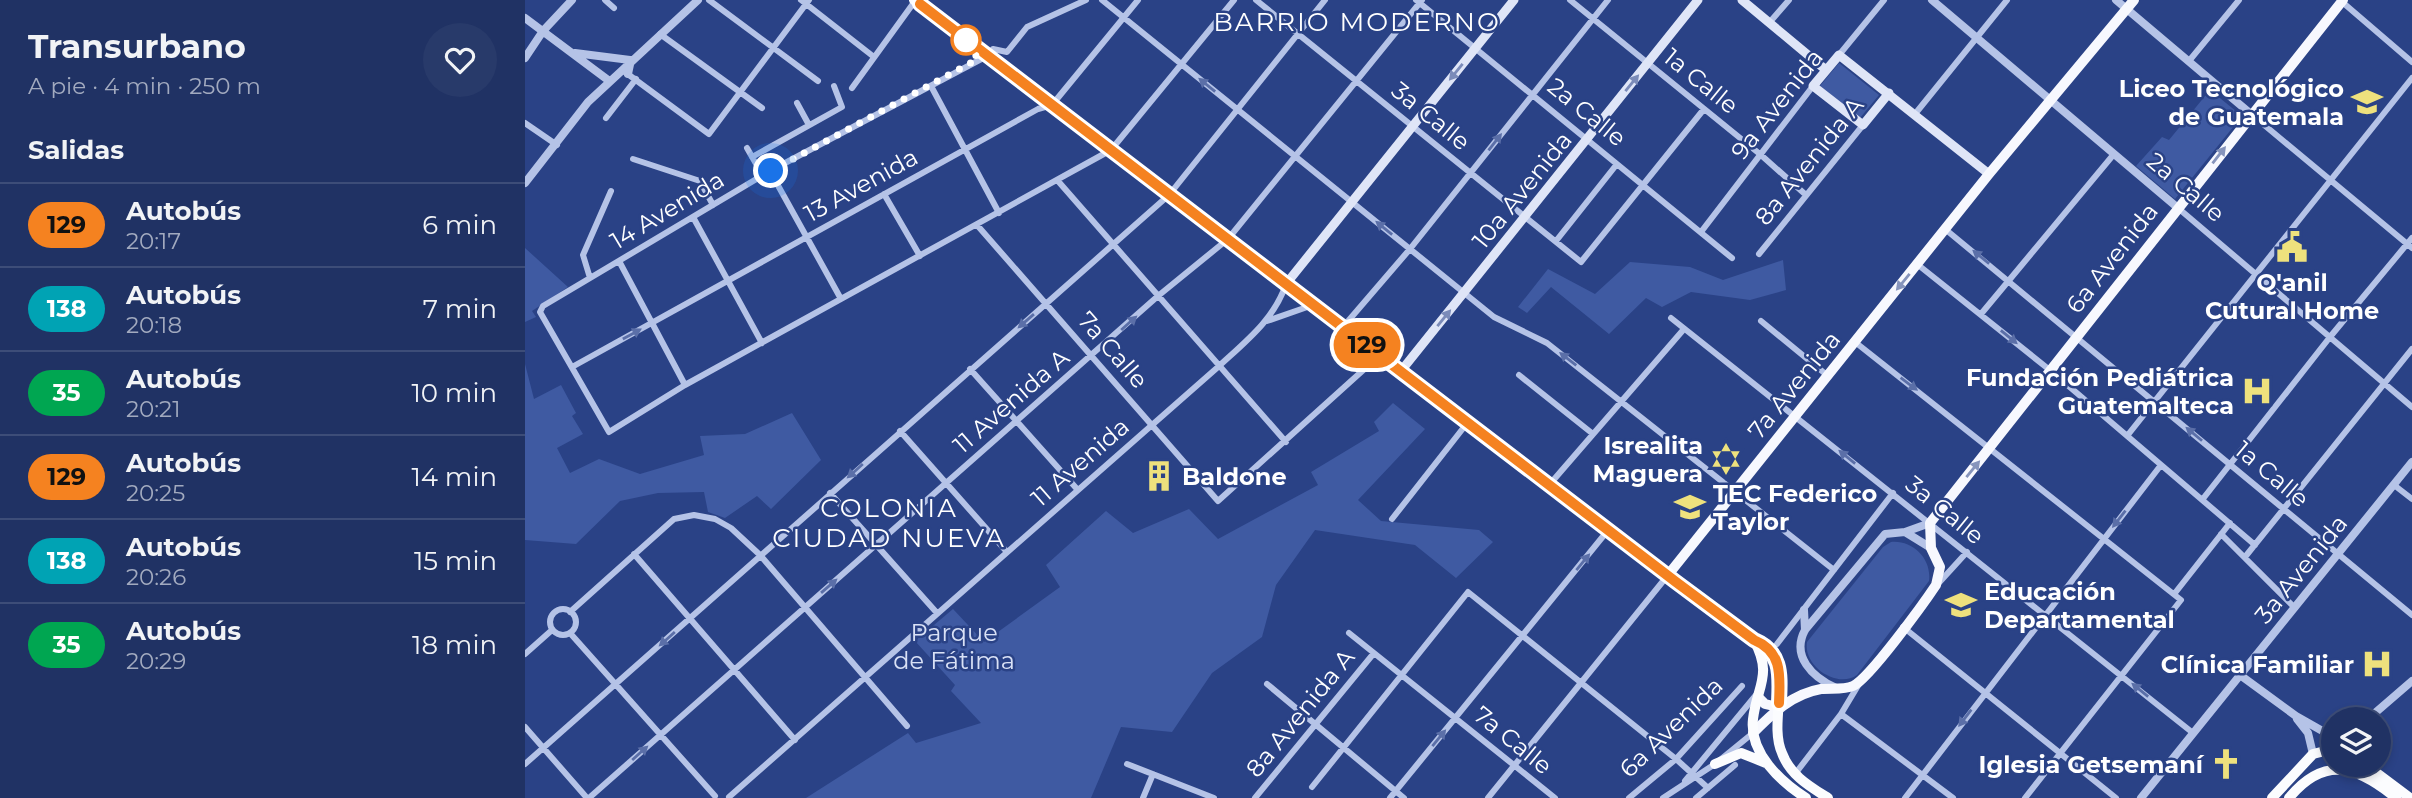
<!DOCTYPE html>
<html lang="es">
<head>
<meta charset="utf-8">
<style>
  :root { --surface:#203264; --page:#283a6a; --text:#f1f3f6; --muted:#a2aabf; --line:#3d4d78 }
  body { margin:0; font-family:Montserrat,sans-serif; background:var(--page); color:var(--text); height:100vh; display:flex; flex-direction:column; font-size:26px; white-space:nowrap }
  * { box-sizing:border-box; margin:0 }
  p { font-size:23px; color:var(--muted) }
  .icon { flex:none; width:38px; height:38px; fill:none; stroke:currentColor; stroke-width:2; stroke-linecap:round; stroke-linejoin:round }
  .map { position:relative; flex:1; overflow:hidden }
  .sheet { display:flex; flex-direction:column; background:var(--surface); width:525px }
  .sheet>* { flex:none }
  .badge { padding:0 14px; border-radius:23px; font-size:24px; line-height:46px }
  .controls { position:absolute; left:1796px; top:707px; display:grid; gap:14px }
  .controls a { display:grid; place-items:center; width:70px; height:70px; border-radius:50%; background:var(--surface); box-shadow:0 4px 10px #0003,0 0 0 2px var(--line); font-size:35px }
  .you { position:absolute; width:35px; height:35px; margin:-18px; border:5px solid #fff; border-radius:50%; background:#1a73e8; box-shadow:0 0 0 10px #1a73e833 }
  .map>.badge { position:absolute; translate:-50% -50%; box-shadow:0 0 0 4px #fff }
  h2 { padding:0 28px; font-size:26px; line-height:63px }
  .round { display:grid; place-items:center; flex:none; width:74px; height:74px; border-radius:37px; background:var(--page) }
  .head { display:flex; align-items:center; justify-content:space-between; height:119px; padding:0 28px }
  h1 { font-size:33px; font-weight:700; line-height:52px }
  ul { padding:0; list-style:none }
  li { display:flex; align-items:center; gap:21px; height:84px; padding:0 28px; border-top:2px solid var(--line) }
  li div { flex:1 }
  li b { display:block; font-size:26px }
  li em { font-style:normal }
  li .badge { min-width:77px; font-weight:700; text-align:center }
  main { display:flex; flex:1; min-height:0 }
  .map>svg:first-child { display:block }
</style>
</head>
<body>
<main>
<section class="sheet">
<div class="head"><div><h1>Transurbano</h1><p>A pie · 4 min · 250 m</p></div><a class="round"><svg class="icon" aria-label="heart" viewBox="0 0 24 24"><path d="M12 20l-8-8c-3-5 5-10 8-4 3-6 11-1 8 4z"/></svg></a></div>
<h2>Salidas</h2>
<ul>
<li><span class="badge" style="background:#f58220;color:#111">129</span><div><b>Autobús</b><p>20:17</p></div><em>6 min</em></li>
<li><span class="badge" style="background:#00a3b4;color:#fff">138</span><div><b>Autobús</b><p>20:18</p></div><em>7 min</em></li>
<li><span class="badge" style="background:#00a651;color:#fff">35</span><div><b>Autobús</b><p>20:21</p></div><em>10 min</em></li>
<li><span class="badge" style="background:#f58220;color:#111">129</span><div><b>Autobús</b><p>20:25</p></div><em>14 min</em></li>
<li><span class="badge" style="background:#00a3b4;color:#fff">138</span><div><b>Autobús</b><p>20:26</p></div><em>15 min</em></li>
<li><span class="badge" style="background:#00a651;color:#fff">35</span><div><b>Autobús</b><p>20:29</p></div><em>18 min</em></li>
</ul>
</section>
<div class="map">
<svg width="1887" height="798" viewBox="0 0 1887 798">
  <rect width="100%" height="100%" fill="#2a4286"/>
  <!-- green -->
  <path fill="#3f5aa2" d="M1314 63 1354 95 1335 118 1295 86Z
    M1685 90 1717 116 1650 199 1611 166 1637 137 1644 140Z
    M0 248 43 287 7 311 11 317 0 322Z
    M1258 260 1261 290 1225 300 1166 292 1137 307 1121 298 1084 334 1026 287 1002 313 993 307 1023 269 1070 294 1105 262 1165 267 1198 280Z
    M0 364 9 399 36 385 51 413 47 416 58 434 32 448 45 473 74 459 115 474 179 455 175 436 220 434 267 413 296 460 246 509 232 496 200 518 183 512 179 492 133 493 95 501 51 544 0 540Z
    M868 403 900 429 833 500 856 521 954 530 968 542 931 578 890 545 790 530 751 585 737 637 687 673 647 732 596 727 566 798H281L383 733 391 743 456 723 426 691 430 685 390 641 428 609 459 642 535 587 521 565 581 511 608 533 664 509 693 539 793 485 786 472 854 431 849 422Z
    M1366 542C1388 540 1407 559 1404 581L1332 675C1312 689 1278 666 1282 642L1358 547Z"/>
  <g fill="none" stroke-linecap="round" stroke-linejoin="round">
    <!-- minor -->
    <path stroke="#b5c3e7" stroke-width="6" d="M80 0 89 8
      M184 0 293 81
      M276 0 349 57
      M561 0 502 27 482 52 468 49 462 56 245 171 18 306 15 312 84 432 160 385 586 150 709 0
      M577 0 969 317 1022 343 1309 570
      M731 0 1056 262 1179 109
      M891 0 1207 258
      M1045 0 1236 155 1281 195
      M1816 1 1887 62
      M1244 23 1264 0
      M135 34 237 108
      M1314 55 1359 0
      M1664 61 1714 0
      M100 72 184 134 284 0
      M406 86 474 213
      M327 88 390 1
      M272 103 284 125
      M1390 114 1482 0
      M1726 114 1887 248
      M81 118 111 79
      M0 123 32 145
      M222 148 238 176
      M227 157 317 107 309 86
      M108 159 175 181 188 205
      M245 171 316 299
      M533 181 761 442
      M359 194 395 256
      M1653 208 1887 407
      M168 217 237 343
      M452 225 693 501 855 355
      M1420 229 1887 615
      M1176 232 1288 86
      M1031 241 1092 164
      M1234 254 1338 125
      M94 261 160 385
      M1392 264 1526 371 1730 545
      M65 278 58 255 86 191
      M1456 314 1589 154
      M1146 318 1668 733
      M742 321 788 305
      M1236 321 1303 376
      M818 327 885 249 1083 0
      M1330 342 1656 600 1500 798
      M47 367 513 109 527 105 613 0
      M445 369 552 489
      M994 375 1068 434
      M375 431 482 552
      M1602 436 1887 78
      M1025 484 1159 329
      M1869 485 1887 499
      M305 493 412 613
      M1677 500 1805 337 1887 238
      M867 519 943 422
      M1696 534 1770 608
      M109 554 270 740
      M1720 557 1887 349
      M1411 586 1442 552
      M1650 593 1705 523
      M25 622a13 13 0 1 1 26 0a13 13 0 1 1-26 0Z
      M45 612 149 519 169 515 190 519 206 528 235 555 382 726
      M1378 627 1591 798
      M45 633 190 796
      M824 633 1030 798
      M1252 644 1368 493
      M0 654 27 630
      M742 684 879 798
      M1316 714 1428 798
      M0 727 62 798
      M0 764 644 195 800 0
      M602 764 689 798
      M1270 774 1316 714 1334 684
      M1160 781 1231 695
      M787 787 943 592 1151 759 1183 788
      M204 797 693 367C720 342 749 320 761 284
      M64 798 633 296 703 239 897 0
      M618 798 628 774
      M730 798 849 653
      M865 798 1084 529
      M963 798 1143 575
      M1104 798 1151 759 1217 686
      M1138 798 1190 764 1228 733
      M1171 798 1210 765
      M1380 798 1636 465"/>
    <!-- tertiary -->
    <path stroke="#b5c3e7" stroke-width="8" d="M1407 0 1653 208
      M1591 0 1726 114
      M0 18 83 80
      M50 53 105 60
      M0 58 18 31 47 0
      M103 74 106 60
      M0 183 63 102 173 0
      M1380 532 1405 523
      M1279 610 1280 630
      M1715 675 1771 716 1808 737
      M1311 688C1287 677 1266 656 1280 630L1360 534 1380 532 1406 548
      M1772 719 1783 733 1788 754
      M1843 719 1887 681
      M1616 798 1887 462"/>
    <!-- secondary -->
    <path stroke="#dfe5f7" stroke-width="9" d="M1217 0 1301 70
      M1364 93 1338 125 1288 86 1314 55 1464 174
      M761 284 989 0
      M876 371 1173 0"/>
    <!-- primary -->
    <path stroke="#f7f8fe" stroke-width="10" d="M1143 575 1464 174 1609 0
      M1234 698 1240 704 1253 707
      M1228 733C1248 713 1267 694 1296 689 1306 688 1319 690 1328 686 1344 679 1399 603 1411 585L1415 567 1406 548 1405 523 1818 0"/>
    <!-- trunk -->
    <path stroke="#fbfcfe" stroke-width="10" d="M389 0 1151 582 1229 640C1276 660 1241 717 1257 753 1265 775 1284 786 1303 798
      M1229 640C1248 675 1232 686 1228 719 1224 753 1256 782 1281 798
      M1190 764 1216 753 1241 763
      M1841 765 1885 798
      M1747 798 1788 754 1808 749
      M1764 798C1800 754 1833 767 1871 798"/>
  </g>
  <!-- one-way arrows -->
  <defs><path id="oneway-solid" d="M-6-.8H1V-3.2L6.5 0L1 3.2V.8H-6Z" transform="scale(1.75)"/></defs>
  <g fill="#7b8bb9">
    <use href="#oneway-solid" transform="translate(931 72) rotate(129)"/>
    <use href="#oneway-solid" transform="translate(1107 83) rotate(-51)"/>
    <use href="#oneway-solid" transform="translate(919 318) rotate(-51)"/>
  </g>
  <g fill="#5b6fa8">
    <use href="#oneway-solid" transform="translate(682 85) rotate(-141)"/>
    <use href="#oneway-solid" transform="translate(970 142) rotate(-52)"/>
    <use href="#oneway-solid" transform="translate(859 228) rotate(-141)"/>
    <use href="#oneway-solid" transform="translate(1456 257) rotate(-141)"/>
    <use href="#oneway-solid" transform="translate(501 321) rotate(139)"/>
    <use href="#oneway-solid" transform="translate(604 323) rotate(-42)"/>
    <use href="#oneway-solid" transform="translate(107 334) rotate(-29)"/>
    <use href="#oneway-solid" transform="translate(1484 337) rotate(39)"/>
    <use href="#oneway-solid" transform="translate(1043 359) rotate(-142)"/>
    <use href="#oneway-solid" transform="translate(1384 384) rotate(37)"/>
    <use href="#oneway-solid" transform="translate(1669 434) rotate(-140)"/>
    <use href="#oneway-solid" transform="translate(1322 457) rotate(-141)"/>
    <use href="#oneway-solid" transform="translate(330 471) rotate(138)"/>
    <use href="#oneway-solid" transform="translate(1594 519) rotate(128)"/>
    <use href="#oneway-solid" transform="translate(1058 562) rotate(-51)"/>
    <use href="#oneway-solid" transform="translate(304 586) rotate(-41)"/>
    <use href="#oneway-solid" transform="translate(142 639) rotate(138)"/>
    <use href="#oneway-solid" transform="translate(1615 690) rotate(-141)"/>
    <use href="#oneway-solid" transform="translate(1440 718) rotate(127)"/>
    <use href="#oneway-solid" transform="translate(914 738) rotate(-51)"/>
    <use href="#oneway-solid" transform="translate(115 753) rotate(-42)"/>
  </g>
  <g fill="#8694bc">
    <use href="#oneway-solid" transform="translate(1694 155) rotate(-52)"/>
    <use href="#oneway-solid" transform="translate(1378 282) rotate(129)"/>
    <use href="#oneway-solid" transform="translate(1448 469) rotate(-51)"/>
  </g>
  <g fill="none" stroke-linecap="round" stroke-linejoin="round">
    <defs>
      <path id="line" d="M395 4 1151 582 1229 640C1258 652 1255 676 1254 703"/>
    </defs>
    <!-- line casing -->
    <use href="#line" stroke="#fff" stroke-width="16"/>
    <!-- line -->
    <use href="#line" stroke="#f58220" stroke-width="10"/>
    <!-- walk -->
    <path stroke="#fff" stroke-width="7" stroke-dasharray="0 12.6" d="M246 171 453 59 441 40"/>
  </g>
  <!-- icons -->
  <defs>
    <symbol id="university-bare" viewBox="-9 -9 18 18"><path d="M0-5L7-2L0 1L-7-2ZM-4 1L0 2.5L4 1V4Q0 6-4 4Z" fill="#eee17d" stroke="#2a4286" stroke-width="2.5" paint-order="stroke"/></symbol>
    <symbol id="civic-bare" viewBox="-9 -9 18 18"><path d="M-.6-6.5H3V-4.5H.6V-3L4-1V1h2V6H-6V1h2V-1L-.6-3ZM-1.2 2.5V6h2.4V2.5Z" fill="#eee17d" stroke="#2a4286" stroke-width="2.5" paint-order="stroke"/></symbol>
    <symbol id="hospital-bare" viewBox="-9 -9 18 18"><path d="M-5-5h3v3.5h4V-5h3V5h-3V1.5h-4V5h-3Z" fill="#eee17d" stroke="#2a4286" stroke-width="2.5" paint-order="stroke"/></symbol>
    <symbol id="synagogue-bare" viewBox="-9 -9 18 18"><path d="M0-6.5L5.6 3.2H-5.6ZM0 6.5L5.6-3.2H-5.6Z" fill="#eee17d" stroke="#2a4286" stroke-width="2.5" paint-order="stroke"/></symbol>
    <symbol id="building-bare" viewBox="-9 -9 18 18"><path d="M-4-6H4V6H1V3H-1V6H-4ZM-2.5-4.3h1.7v1.8h-1.7ZM.8-4.3h1.7v1.8H.8ZM-2.5-1h1.7V.8h-1.7ZM.8-1h1.7V.8H.8Z" fill="#eee17d" stroke="#2a4286" stroke-width="2.5" paint-order="stroke"/></symbol>
    <symbol id="school-bare" viewBox="-9 -9 18 18"><path d="M0-5L7-2L0 1L-7-2ZM-4 1L0 2.5L4 1V4Q0 6-4 4Z" fill="#eee17d" stroke="#2a4286" stroke-width="2.5" paint-order="stroke"/></symbol>
    <symbol id="church-bare" viewBox="-9 -9 18 18"><path d="M-1.2-6h2.4v3.5h3.3v2.4h-3.3V6h-2.4V-.1h-3.3v-2.4h3.3Z" fill="#eee17d" stroke="#2a4286" stroke-width="2.5" paint-order="stroke"/></symbol>
  </defs>
  <g fill-rule="evenodd">
    <use href="#university-bare" x="1820" y="80" width="44" height="44"/>
    <use href="#civic-bare" x="1745" y="225" width="44" height="44"/>
    <use href="#hospital-bare" x="1710" y="369" width="44" height="44"/>
    <use href="#synagogue-bare" x="1179" y="437" width="44" height="44"/>
    <use href="#building-bare" x="612" y="454" width="44" height="44"/>
    <use href="#school-bare" x="1143" y="485" width="44" height="44"/>
    <use href="#school-bare" x="1414" y="583" width="44" height="44"/>
    <use href="#hospital-bare" x="1830" y="642" width="44" height="44"/>
    <use href="#church-bare" x="1679" y="742" width="44" height="44"/>
  </g>
  <!-- markers -->
  <circle fill="#fff" stroke="#f58220" stroke-width="3.5" cx="441" cy="40" r="14"/>
  <g text-anchor="middle" dominant-baseline="central" stroke-width="5" stroke-linejoin="round" paint-order="stroke">
    <!-- street labels -->
    <g font-size="24" fill="#fff" stroke="#2a4286">
      <text transform="translate(1176 81) rotate(39)">1a Calle</text>
      <text transform="translate(1252 104) rotate(-52)">9a Avenida</text>
      <text transform="translate(1062 112) rotate(39)">2a Calle</text>
      <text transform="translate(906 116) rotate(39)">3a Calle</text>
      <text transform="translate(1284 161) rotate(-51)">8a Avenida A</text>
      <text transform="translate(336 185) rotate(-29)">13 Avenida</text>
      <text transform="translate(1661 187) rotate(40)">2a Calle</text>
      <text transform="translate(997 190) rotate(-51)">10a Avenida</text>
      <text transform="translate(142 210) rotate(-31)">14 Avenida</text>
      <text transform="translate(1587 258) rotate(-52)">6a Avenida</text>
      <text transform="translate(588 350) rotate(49)">7a Calle</text>
      <text transform="translate(1269 385) rotate(-51)">7a Avenida</text>
      <text transform="translate(486 401) rotate(-41)">11 Avenida A</text>
      <text transform="translate(555 462) rotate(-41)">11 Avenida</text>
      <text transform="translate(1747 474) rotate(40)">1a Calle</text>
      <text transform="translate(1420 510) rotate(39)">3a Calle</text>
      <text transform="translate(1776 569) rotate(-51)">3a Avenida</text>
      <text transform="translate(775 713) rotate(-51)">8a Avenida A</text>
      <text transform="translate(1146 727) rotate(-44)">6a Avenida</text>
      <text transform="translate(988 740) rotate(39)">7a Calle</text>
    </g>
    <!-- poi labels -->
    <g font-size="24" font-weight="bold" fill="#fff" stroke="#2a4286" text-anchor="end">
      <text x="1819" y="88">Liceo Tecnológico<tspan x="1819" dy="28">de Guatemala</tspan></text>
      <text x="1767" y="282" text-anchor="middle">Q'anil<tspan x="1767" dy="28">Cutural Home</tspan></text>
      <text x="1709" y="377">Fundación Pediátrica<tspan x="1709" dy="28">Guatemalteca</tspan></text>
      <text x="1178" y="445">Isrealita<tspan x="1178" dy="28">Maguera</tspan></text>
      <text x="657" y="476" text-anchor="start">Baldone</text>
      <text x="1188" y="493" text-anchor="start">TEC Federico<tspan x="1188" dy="28">Taylor</tspan></text>
      <text x="1459" y="591" text-anchor="start">Educación<tspan x="1459" dy="28">Departamental</tspan></text>
      <text x="1829" y="664">Clínica Familiar</text>
      <text x="1678" y="764">Iglesia Getsemaní</text>
    </g>
    <!-- park labels -->
    <g font-size="24" fill="#d9e1f6" stroke="#2a4286">
      <text x="429" y="632">Parque<tspan x="429" dy="28">de Fátima</tspan></text>
    </g>
    <!-- neighbourhood labels -->
    <g font-size="26" letter-spacing="2" fill="#fff" stroke="#2a4286">
      <text x="832" y="22">BARRIO MODERNO</text>
      <text x="364" y="508">COLONIA<tspan x="364" dy="30">CIUDAD NUEVA</tspan></text>
    </g>
  </g>
</svg>
<div class="controls">
<a><svg class="icon" aria-label="layers" viewBox="0 0 24 24"><path d="M12 4l9 5-9 5-9-5zM3 14l9 5 9-5"/></svg></a>
</div>
<div class="you" style="left:246px;top:171px"></div>
<b class="badge" style="left:842px;top:345px;background:#f58220;color:#111">129</b>
</div>
</main>
</body>
</html>
